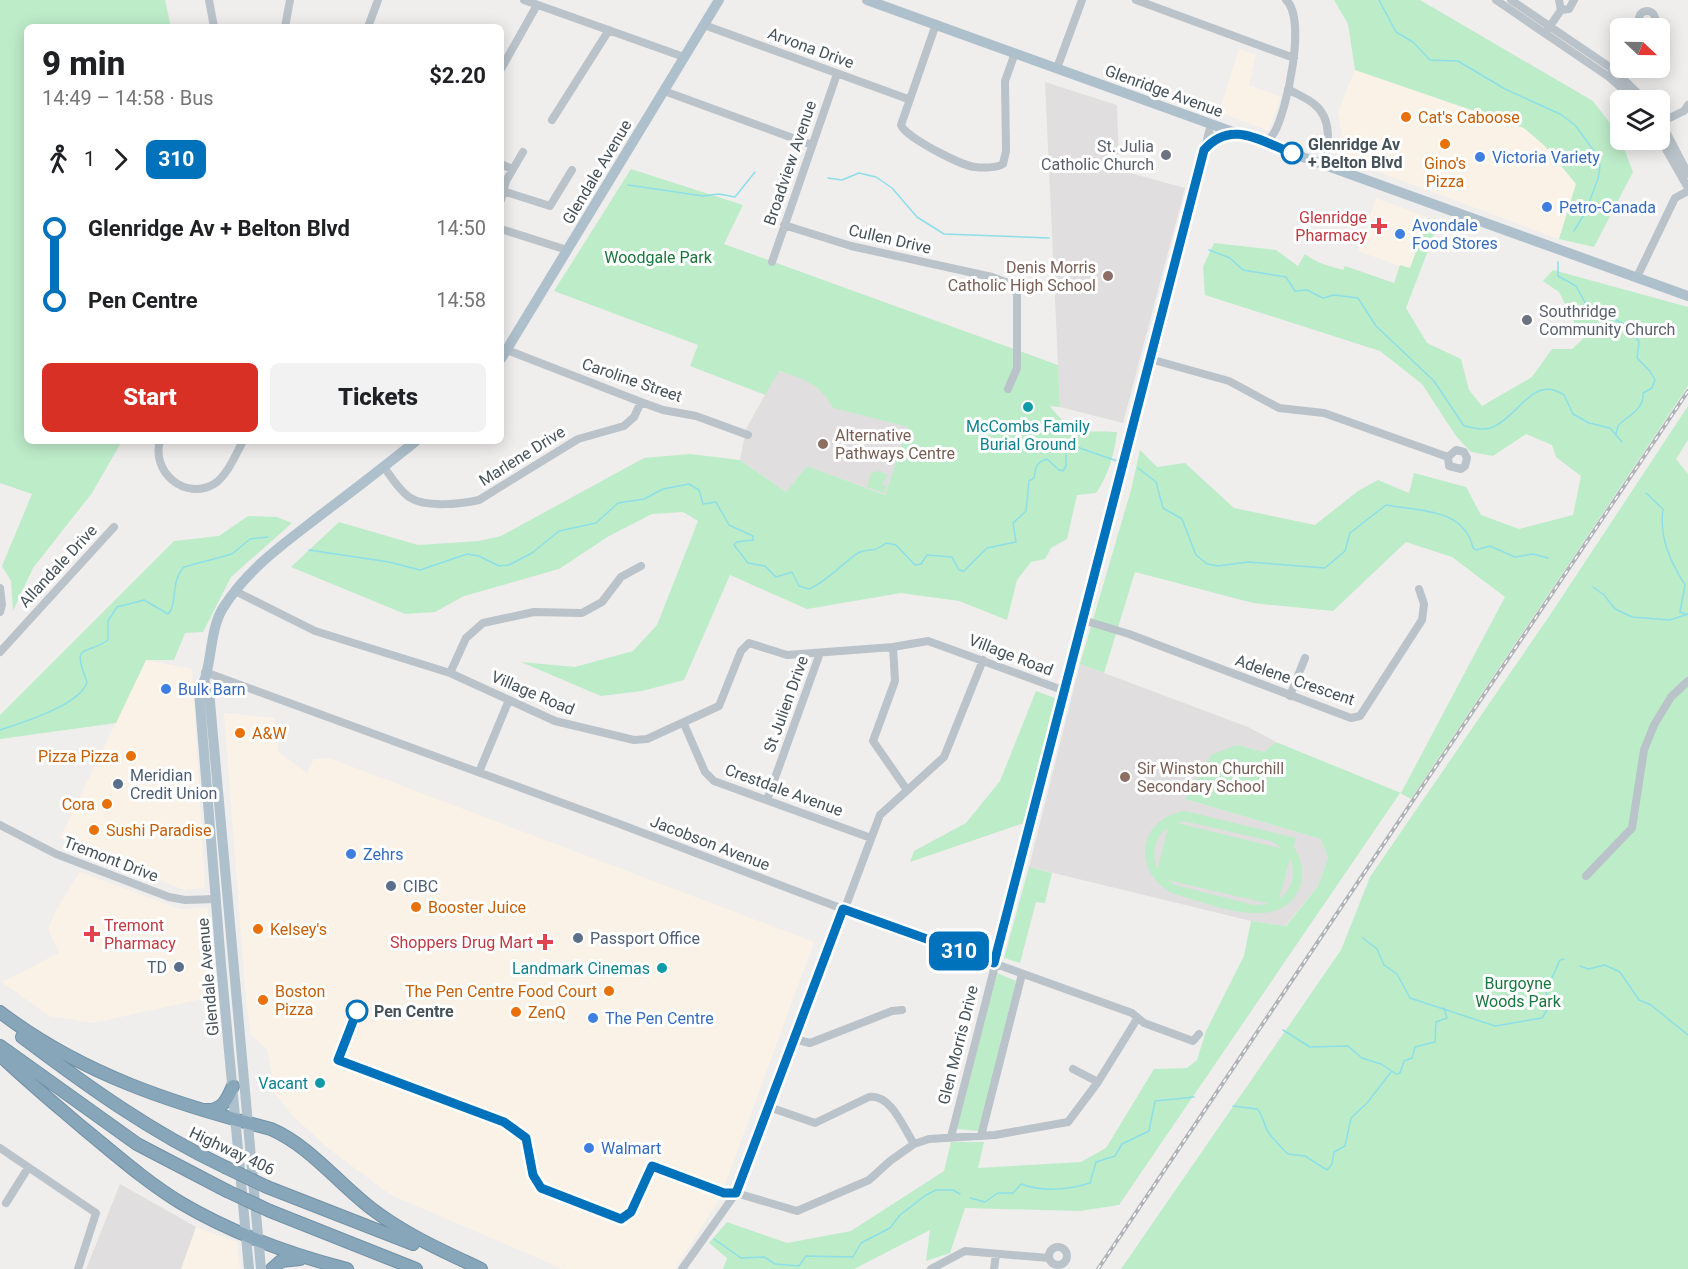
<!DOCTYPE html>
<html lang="en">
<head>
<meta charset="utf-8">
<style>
  :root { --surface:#fff; --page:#f2f2f2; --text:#202124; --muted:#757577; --accent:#d93025 }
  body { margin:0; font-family:Roboto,sans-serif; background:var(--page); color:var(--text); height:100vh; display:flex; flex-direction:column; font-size:22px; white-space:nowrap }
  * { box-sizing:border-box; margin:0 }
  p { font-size:20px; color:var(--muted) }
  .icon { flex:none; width:33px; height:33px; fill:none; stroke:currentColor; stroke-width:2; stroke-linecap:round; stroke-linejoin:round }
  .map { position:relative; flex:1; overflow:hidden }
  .sheet { position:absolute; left:24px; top:24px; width:480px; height:420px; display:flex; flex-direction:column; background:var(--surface); border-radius:9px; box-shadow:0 3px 15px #0003 }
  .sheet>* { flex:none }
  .badge { padding:0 12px; border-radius:9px; font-size:21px; line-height:39px }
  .needle { width:39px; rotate:112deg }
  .controls { position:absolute; left:1610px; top:18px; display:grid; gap:12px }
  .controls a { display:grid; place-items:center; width:60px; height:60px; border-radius:9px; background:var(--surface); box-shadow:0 3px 15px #0003; font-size:30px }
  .map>.badge { position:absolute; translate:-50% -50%; box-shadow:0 0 0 3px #fff }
  .legs { display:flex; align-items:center; gap:9px; height:66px; padding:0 18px; font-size:20px }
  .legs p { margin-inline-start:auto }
  .overview { display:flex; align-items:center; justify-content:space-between; height:102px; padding:0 18px }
  h1 { font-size:33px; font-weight:800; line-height:45px }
  .cta { display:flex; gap:12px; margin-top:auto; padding:12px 18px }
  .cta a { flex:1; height:69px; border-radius:9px; background:var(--accent); color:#fff; font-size:24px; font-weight:800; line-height:69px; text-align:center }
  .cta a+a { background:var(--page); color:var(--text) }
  ul { padding:0 18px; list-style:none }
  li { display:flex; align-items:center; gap:21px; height:72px; font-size:22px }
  li i { display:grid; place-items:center; width:9px; height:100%; margin:0 8px; background:currentColor }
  li i::after { content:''; width:15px; height:15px; margin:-8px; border:4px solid; border-radius:50%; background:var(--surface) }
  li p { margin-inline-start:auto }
  li:first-child i { background:linear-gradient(#0000 50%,currentColor 0) }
  li:last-child i { background:linear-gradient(currentColor 50%,#0000 0) }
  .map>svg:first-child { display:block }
</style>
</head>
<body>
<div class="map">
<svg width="1688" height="1269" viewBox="0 0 1688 1269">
  <rect width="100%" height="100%" fill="#f0eded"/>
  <!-- commercial -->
  <path fill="#faf2e6" d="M1239 49 1256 55 1249 85 1281 97 1269 131 1219 112Z
    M1355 70 1524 128 1545 146 1576 184 1559 239 1346 160 1338 112Z
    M1376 198 1439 222 1419 273 1358 251Z
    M146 660 192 669 205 888 184 890 60 838Z
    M224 713 274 718 279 753 307 773 314 759 329 758 814 942 720 1198 675 1269H563L391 1195 329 1149 294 1117 276 1095 267 1049 251 1035 246 1001Z
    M80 872 180 909 208 908 211 997 93 1023 49 1016 2 982 59 953 48 929 56 910Z
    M196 1227 237 1242 240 1269H181Z"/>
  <!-- education -->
  <path fill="#e0dede" d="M1045 82 1117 105 1119 170 1185 188 1123 423 1060 407Z
    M778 371 803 378 826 394 834 408 909 427 885 495 807 466 786 492 740 460 746 429Z
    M1080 664 1248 727 1276 742 1264 752 1237 745 1185 799 1321 839 1328 858 1318 886 1285 926 1251 921 1029 867Z
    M120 1184 196 1227 181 1269H86Z"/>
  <!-- green -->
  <path fill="#bdecc9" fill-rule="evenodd" d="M0 0H165L171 27H27V441H122L92 493 33 568 13 611 11 581 2 566 32 494 0 483Z
    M1334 0H1420L1593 101 1619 135 1633 172 1594 247 1559 239 1576 184 1545 146 1524 128 1355 70 1348 24Z
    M631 169 743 205 724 244 1058 365 1060 407 1050 406C1074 437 1080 430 1117 432 1114 454 1109 475 1096 493L1077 495 1067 539 1051 548 1045 559 1031 562 1017 580 1007 620 959 601 901 593 807 609 730 575 684 680 642 691 601 696 521 662 575 667 633 651 657 625 698 521 683 512 652 514 609 536 559 569 464 596 435 612 405 614 291 567 339 522 418 545 479 541 501 536 644 458 690 454 740 460 786 492 807 466 885 495 908 427 833 408C822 385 802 378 779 371L765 395 690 366 698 345 554 291Z
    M1428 218 1439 222 1406 308 1427 343 1461 359 1469 390 1482 406 1532 377 1552 349H1572L1583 339 1559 292 1543 281 1553 270 1688 307V386L1411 799 1400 793 1119 1205 1080 1211 965 1208 950 1253 926 1261 930 1230 854 1269H723L727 1258 709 1243 727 1222 787 1243 851 1231 944 1171 951 1142H984L978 1168 1081 1162 1106 1148 1154 1069 1187 1068 1197 1060 1206 1031 1244 956 1251 921 1286 926 1318 886 1328 858 1321 839 1185 799 1211 755 1237 745 1264 752 1276 742 1401 793 1505 597 1452 557 1406 542 1333 611 1253 603 1135 572 1104 673 1080 664 1131 490 1140 450 1157 467 1185 463 1234 508 1315 525 1358 491 1378 480 1409 493 1414 473 1466 487 1481 515 1519 529 1573 515 1581 476 1556 457 1552 445 1526 434 1493 456 1471 452 1456 436 1422 384 1380 351 1205 295 1203 267 1214 243 1276 250 1298 266 1305 254C1316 263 1329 266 1343 270L1345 266 1394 283 1400 265 1410 268Z
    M1688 406V440L1676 459 1688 474V1269H1121L1341 950 1370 877 1550 615Z
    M879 471 888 475 882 484 886 486 884 493 867 487 871 473Z
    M248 516 277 517 292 523 231 577 203 632 185 633 174 660H146L116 723 0 739V715L174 541 219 536Z
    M1036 691 1055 698 1024 823 910 862 914 851 966 823 1000 781Z
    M1185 811 1296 838 1294 847C1302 861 1306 875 1298 891 1277 934 1209 903 1174 894 1131 873 1137 818 1185 811ZM1184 821 1271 841 1283 849 1177 823ZM1168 828 1158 867 1157 868C1151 853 1155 836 1168 828ZM1290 858C1296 874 1293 889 1279 899ZM1164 877 1172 881 1270 904 1254 905 1175 885Z
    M1029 867 1052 873 1045 903 1036 902 1020 963 1004 958Z
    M997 973 1016 981 979 1131 957 1129Z"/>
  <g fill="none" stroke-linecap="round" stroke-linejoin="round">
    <!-- stream -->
    <path stroke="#8cdfe7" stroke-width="1.5" d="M1379 0 1396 32 1413 42 1430 60 1458 61 1505 89 1560 114 1575 125 1597 155 1600 166 1598 179 1585 213 1574 231
      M828 178 842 180 859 173 876 177 892 188 917 217 944 234 1049 238
      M628 185 703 196 719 194 735 197 755 172
      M1209 250 1230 258 1243 270 1286 277 1295 291 1307 290 1323 298 1334 295 1358 298 1376 326 1434 381 1464 426C1474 428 1484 431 1493 427 1519 416 1533 374 1564 395L1573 414 1589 423 1610 428 1622 442
      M1558 262V276L1576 286 1587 306 1603 310 1616 320 1630 327 1639 342 1637 358 1650 371 1655 380 1652 388 1643 393C1645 409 1627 416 1618 426L1616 434
      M1138 468 1156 482 1163 508 1182 519 1196 555 1207 564 1218 566 1248 562 1325 568 1345 551 1350 533 1386 505C1419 511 1464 508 1473 548L1476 550 1490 546 1515 557 1533 554 1548 558
      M1646 493 1663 509C1659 537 1670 561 1685 585L1680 612 1685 614
      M309 550 389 562 420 570 467 554 479 556 499 566 509 565 532 553 559 531 596 523 618 503 644 499 663 489 689 484 699 490 703 504 716 502 729 525 753 536V540L737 542 734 545 748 563 765 566 776 577 792 572 799 586 809 589C827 582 850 556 860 552 875 547 871 554 886 543L896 545 915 565 921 564 927 555 952 557 959 570 964 571 987 548 1016 542 1013 523 1026 511 1029 481 1034 478C1036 467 1035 463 1047 459L1059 470 1063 471 1066 466V450L1071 445 1120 462
      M1593 587 1604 595 1615 609 1632 617 1670 620 1688 614
      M0 730C21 723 81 705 87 682 71 642 85 656 108 640V621L117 607 144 600 168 614C178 604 170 581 184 567L232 554 250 539 268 537
      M1363 938 1377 949 1384 965 1397 974 1410 998 1495 1026 1542 1018 1550 1005 1546 991 1560 960 1564 959
      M1580 966 1588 969 1605 965 1620 972 1639 1000 1651 1005 1688 1035
      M1283 1030 1310 1047 1348 1046 1362 1058 1381 1064 1396 1074 1400 1073 1404 1061 1412 1058 1415 1047 1435 1042 1436 1022 1447 1018 1444 1008
      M1233 1106 1257 1109C1264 1116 1263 1124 1268 1132 1270 1135 1284 1151 1288 1154L1305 1156 1327 1170 1332 1164 1334 1152 1345 1146 1351 1118 1367 1103 1391 1072
      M970 1198 985 1202 998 1193H1013L1021 1184C1042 1192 1068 1190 1090 1183L1096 1162 1115 1156 1122 1144 1149 1131 1155 1101 1194 1097
      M714 1239 741 1258 764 1257 775 1264 799 1266 806 1256 853 1257 861 1243 890 1228 900 1215 926 1195 936 1190H953L960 1194"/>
    <defs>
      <path id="highway" d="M0 1012C81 1074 174 1104 271 1129 310 1146 338 1183 372 1209 406 1235 443 1251 481 1269
        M22 1037C87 1086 151 1132 225 1167
        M0 1046 137 1144 227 1191
        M0 1055C27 1081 55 1104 83 1128 115 1154 145 1181 181 1203 232 1233 289 1254 347 1269
        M206 1110C222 1111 227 1100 233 1086
        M267 1187 413 1244
        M270 1211 416 1269
        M272 1269 281 1261 300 1259"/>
    </defs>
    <!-- highway casing -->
    <use href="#highway" stroke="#7291a5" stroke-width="14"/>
    <!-- minor -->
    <path stroke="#b9c3c9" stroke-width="8" d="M209 0 214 27
      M524 0 684 57
      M1136 0 1294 58
      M1496 0 1609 77 1635 100
      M1511 0 1614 70 1645 100
      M1559 0 1561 10
      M1639 19a8 8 0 1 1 16 0a8 8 0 1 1-16 0Z
      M936 24 901 125C905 137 962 166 975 167 983 168 997 168 1003 164L1006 151 1005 81 1015 53
      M704 25 908 99
      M285 27 290 0
      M368 27 378 0
      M1548 29 1561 10 1569 9 1574 0
      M1057 68 1082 0
      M501 69 537 5
      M1611 74 1620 61
      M1288 89C1296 94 1307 98 1314 104 1332 118 1330 145 1322 164
      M664 91 812 145
      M1659 118 1688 174
      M552 120 609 30
      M1659 123 1684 111 1688 105
      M1659 137 1688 188
      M1264 143C1267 140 1272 137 1274 133 1287 111 1307 18 1286 0
      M501 164 512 169
      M503 191 550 206 572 170
      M501 200 506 181 523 152
      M784 225 851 246 992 277 1008 283 1017 294V368L1008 389
      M501 229 567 250
      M772 262 837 74
      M1637 277 1675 198 1688 191
      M507 350 641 402 663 410 696 416 748 435
      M1150 359 1229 381 1279 408 1324 413 1448 457 1449 466 1461 469 1465 466 1467 458 1464 452 1456 450 1448 457
      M160 441C151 472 185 501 214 484 227 476 236 454 243 441
      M384 467C391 477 399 490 409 497 425 508 461 504 479 500L578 439 624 426 634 417 641 402
      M0 588 2 605 0 612
      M235 591 315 631 450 673 555 721 634 740 647 739 719 706 741 651 749 643 787 655 893 647 928 641 1065 691
      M1083 620 1129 634 1351 718 1360 716 1422 620 1424 604 1419 589
      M893 647 895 681 873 741 907 790
      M0 652 114 527
      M205 672 617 823 843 909 1132 1013 1144 1023 1193 1041 1199 1034
      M450 673 466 638 483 623 534 612 582 613 602 602 621 577 641 566
      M1290 696 1305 658
      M684 724 705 772 714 781 871 838
      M479 772 509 700
      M767 800 820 653
      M0 825 56 854 169 897 185 900 216 899
      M1586 876 1632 828 1644 750 1654 725 1671 697 1688 681
      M794 1039 810 1043 892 1011 902 1010
      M1073 1069 1098 1082
      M769 1107 815 1123 869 1097C891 1094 903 1127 914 1144
      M981 1136 1022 974
      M951 1137 1211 124
      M0 1148 96 1213 78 1269
      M736 1193 797 1211 869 1180 890 1161 914 1144 929 1139 995 1135 1068 1122 1098 1082 1137 1019
      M6 1203 28 1168
      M1049 1256a9 9 0 1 1 18 0a9 9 0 1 1-18 0Z
      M682 1269 736 1193 743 1179 880 815 944 757 983 660
      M931 1269 965 1251 1049 1258
      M994 1269 996 1254"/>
    <!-- major -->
    <path stroke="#aec0cb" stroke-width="10" d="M867 0 1688 296
      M1205 150 1215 137 1234 132
      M501 359 719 0
      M205 683 209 691 261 1269
      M249 1269 221 964 199 691C213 671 208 632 223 608 248 568 285 543 322 514 354 490 385 466 416 441"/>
    <!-- highway -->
    <use href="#highway" stroke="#87a6ba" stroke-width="12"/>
    <defs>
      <path id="rail" d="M1098 1269 1688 391"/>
    </defs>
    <!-- rail casing -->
    <use href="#rail" stroke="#afb3b7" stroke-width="4"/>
    <!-- rail -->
    <use href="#rail" stroke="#fff" stroke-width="1.5" stroke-dasharray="4.5" stroke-linecap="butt"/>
    <defs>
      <path id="highway-bridge" d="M225 1167 267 1187
        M227 1191 270 1211"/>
    </defs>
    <!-- highway-bridge casing -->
    <use href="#highway-bridge" stroke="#7291a5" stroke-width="14" stroke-linecap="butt"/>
    <!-- highway-bridge -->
    <use href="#highway-bridge" stroke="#87a6ba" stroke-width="12"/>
  </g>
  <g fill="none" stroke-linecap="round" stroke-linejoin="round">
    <defs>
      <path id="line-1" d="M357 1011 338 1060 504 1122 526 1138 533 1175 541 1188 621 1219 631 1212 652 1166 724 1193H736L843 909 994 963 1204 150C1231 119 1260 141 1292 153"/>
    </defs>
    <!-- line-1 casing -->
    <use href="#line-1" stroke="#fff" stroke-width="14"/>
    <!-- line-1 -->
    <use href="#line-1" stroke="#0072bc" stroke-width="9"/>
  </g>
  <!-- markers -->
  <g fill="#e8710a" stroke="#fff" stroke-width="2">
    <circle cx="1406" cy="117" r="6"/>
    <circle cx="1445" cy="144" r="6"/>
    <circle cx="240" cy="733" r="6"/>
    <circle cx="131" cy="756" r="6"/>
    <circle cx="107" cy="804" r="6"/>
    <circle cx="94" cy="830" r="6"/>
    <circle cx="416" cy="907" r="6"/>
    <circle cx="258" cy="929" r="6"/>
    <circle cx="609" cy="991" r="6"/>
    <circle cx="263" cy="1000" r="6"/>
    <circle cx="516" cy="1012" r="6"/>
  </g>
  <g fill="#fff" stroke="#0072bc" stroke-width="3">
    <circle cx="1292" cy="153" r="10"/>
    <circle cx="357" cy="1011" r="10"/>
  </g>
  <g fill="#6b7280" stroke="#fff" stroke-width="2">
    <circle cx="1166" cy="155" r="6"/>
    <circle cx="1527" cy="320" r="6"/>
  </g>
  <g fill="#3f7fe0" stroke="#fff" stroke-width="2">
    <circle cx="1480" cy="157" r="6"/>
    <circle cx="1547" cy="207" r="6"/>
    <circle cx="1400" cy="234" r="6"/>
    <circle cx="166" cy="689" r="6"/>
    <circle cx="351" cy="854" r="6"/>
    <circle cx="593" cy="1018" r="6"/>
    <circle cx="589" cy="1148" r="6"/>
  </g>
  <g fill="#e0444e" stroke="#fff" stroke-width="2">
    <path d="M1376 217h6v6h6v6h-6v6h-6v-6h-6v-6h6z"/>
    <path d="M89 925h6v6h6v6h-6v6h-6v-6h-6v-6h6z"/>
    <path d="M542 933h6v6h6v6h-6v6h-6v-6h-6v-6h6z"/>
  </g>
  <g fill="#8d6e63" stroke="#fff" stroke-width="2">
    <circle cx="1108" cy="276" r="6"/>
    <circle cx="823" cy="444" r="6"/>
    <circle cx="1125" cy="777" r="6"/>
  </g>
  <g fill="#0f9aa8" stroke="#fff" stroke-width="2">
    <circle cx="1028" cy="407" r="6"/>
    <circle cx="662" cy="968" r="6"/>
    <circle cx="320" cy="1083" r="6"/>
  </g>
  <g fill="#5c6f8a" stroke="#fff" stroke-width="2">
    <circle cx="118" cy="784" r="6"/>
    <circle cx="391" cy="886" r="6"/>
    <circle cx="578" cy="938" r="6"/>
    <circle cx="179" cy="967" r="6"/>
  </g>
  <g text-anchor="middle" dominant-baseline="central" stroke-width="6" stroke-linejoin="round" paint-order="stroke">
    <!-- street labels -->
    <g font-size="16" fill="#465259" stroke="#fff">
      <text transform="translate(811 48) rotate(20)">Arvona Drive</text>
      <text transform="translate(1164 91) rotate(20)">Glenridge Avenue</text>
      <text transform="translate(790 163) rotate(-71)">Broadview Avenue</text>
      <text transform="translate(597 172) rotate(-59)">Glendale Avenue</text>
      <text transform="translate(890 239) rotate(13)">Cullen Drive</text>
      <text transform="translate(632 380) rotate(19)">Caroline Street</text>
      <text transform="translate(522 456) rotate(-32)">Marlene Drive</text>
      <text transform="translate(58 566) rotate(-47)">Allandale Drive</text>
      <text transform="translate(1011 655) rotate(21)">Village Road</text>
      <text transform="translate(1295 680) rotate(19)">Adelene Crescent</text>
      <text transform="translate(533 693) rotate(23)">Village Road</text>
      <text transform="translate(786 704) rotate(-70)">St Julien Drive</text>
      <text transform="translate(784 790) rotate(20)">Crestdale Avenue</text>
      <text transform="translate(710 843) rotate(21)">Jacobson Avenue</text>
      <text transform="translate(111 859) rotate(21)">Tremont Drive</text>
      <text transform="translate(208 977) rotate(-95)">Glendale Avenue</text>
      <text transform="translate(958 1045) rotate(-76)">Glen Morris Drive</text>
      <text transform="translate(232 1151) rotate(25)">Highway 406</text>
    </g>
    <!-- food labels -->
    <g font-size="16" fill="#c56008" stroke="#fff" text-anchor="start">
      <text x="1418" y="117">Cat's Caboose</text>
      <text x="1445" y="163" text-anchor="middle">Gino's<tspan x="1445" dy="18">Pizza</tspan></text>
      <text x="252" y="733">A&amp;W</text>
      <text x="119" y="756" text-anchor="end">Pizza Pizza</text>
      <text x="95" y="804" text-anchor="end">Cora</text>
      <text x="106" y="830">Sushi Paradise</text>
      <text x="428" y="907">Booster Juice</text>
      <text x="270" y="929">Kelsey's</text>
      <text x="275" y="991">Boston<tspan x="275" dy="18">Pizza</tspan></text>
      <text x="597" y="991" text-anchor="end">The Pen Centre Food Court</text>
      <text x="528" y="1012">ZenQ</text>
    </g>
    <!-- stop labels -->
    <g font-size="16" font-weight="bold" fill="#465259" stroke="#fff" text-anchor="start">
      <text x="1308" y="144">Glenridge Av<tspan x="1308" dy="18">+ Belton Blvd</tspan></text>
      <text x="374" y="1011">Pen Centre</text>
    </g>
    <!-- worship labels -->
    <g font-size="16" fill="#5b616d" stroke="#fff" text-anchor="end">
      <text x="1154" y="146">St. Julia<tspan x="1154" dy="18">Catholic Church</tspan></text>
      <text x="1539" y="311" text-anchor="start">Southridge<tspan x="1539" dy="18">Community Church</tspan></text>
    </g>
    <!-- shop labels -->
    <g font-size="16" fill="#366cbe" stroke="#fff" text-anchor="start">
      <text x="1492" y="157">Victoria Variety</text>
      <text x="1559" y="207">Petro-Canada</text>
      <text x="1412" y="225">Avondale<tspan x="1412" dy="18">Food Stores</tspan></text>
      <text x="178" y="689">Bulk Barn</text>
      <text x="363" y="854">Zehrs</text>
      <text x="605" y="1018">The Pen Centre</text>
      <text x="601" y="1148">Walmart</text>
    </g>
    <!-- health labels -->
    <g font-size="16" fill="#be3a42" stroke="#fff" text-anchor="end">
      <text x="1367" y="217">Glenridge<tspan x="1367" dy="18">Pharmacy</tspan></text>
      <text x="104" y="925" text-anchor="start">Tremont<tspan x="104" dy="18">Pharmacy</tspan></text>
      <text x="533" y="942">Shoppers Drug Mart</text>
    </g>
    <!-- park labels -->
    <g font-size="16" fill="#1b763e" stroke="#fff">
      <text x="658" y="257">Woodgale Park</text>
      <text x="1518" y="983">Burgoyne<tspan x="1518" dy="18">Woods Park</tspan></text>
    </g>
    <!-- education labels -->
    <g font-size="16" fill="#785e54" stroke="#fff" text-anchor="start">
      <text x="1096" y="267" text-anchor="end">Denis Morris<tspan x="1096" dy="18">Catholic High School</tspan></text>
      <text x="835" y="435">Alternative<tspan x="835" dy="18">Pathways Centre</tspan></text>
      <text x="1137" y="768">Sir Winston Churchill<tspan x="1137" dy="18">Secondary School</tspan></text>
    </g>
    <!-- culture labels -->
    <g font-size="16" fill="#0d838f" stroke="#fff" text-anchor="end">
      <text x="1028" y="426" text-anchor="middle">McCombs Family<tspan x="1028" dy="18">Burial Ground</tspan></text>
      <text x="650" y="968">Landmark Cinemas</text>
      <text x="308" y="1083">Vacant</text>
    </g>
    <!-- service labels -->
    <g font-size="16" fill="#4e5e75" stroke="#fff" text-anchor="start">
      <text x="130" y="775">Meridian<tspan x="130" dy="18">Credit Union</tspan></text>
      <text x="403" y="886">CIBC</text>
      <text x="590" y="938">Passport Office</text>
      <text x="167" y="967" text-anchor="end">TD</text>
    </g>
  </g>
</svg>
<div class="controls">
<a><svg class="needle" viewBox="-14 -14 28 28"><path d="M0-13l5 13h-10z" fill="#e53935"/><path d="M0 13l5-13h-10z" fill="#757577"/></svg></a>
<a><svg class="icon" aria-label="layers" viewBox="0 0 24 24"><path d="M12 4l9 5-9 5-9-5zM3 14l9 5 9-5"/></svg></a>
</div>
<b class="badge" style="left:959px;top:951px;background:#0072bc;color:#fff">310</b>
<section class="sheet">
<div class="overview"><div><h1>9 min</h1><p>14:49 – 14:58 · Bus</p></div><b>$2.20</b></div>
<div class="legs"><svg class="icon" aria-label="walk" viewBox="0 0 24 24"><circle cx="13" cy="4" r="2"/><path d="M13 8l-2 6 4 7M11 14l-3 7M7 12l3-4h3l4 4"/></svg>1<svg class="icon" aria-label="forward" viewBox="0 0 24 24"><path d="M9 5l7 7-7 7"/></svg><b class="badge" style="background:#0072bc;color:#fff">310</b></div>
<ul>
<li><i style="color:#0072bc"></i><b>Glenridge Av + Belton Blvd</b><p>14:50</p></li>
<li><i style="color:#0072bc"></i><b>Pen Centre</b><p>14:58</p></li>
</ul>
<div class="cta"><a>Start</a><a>Tickets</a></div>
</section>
</div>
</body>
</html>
